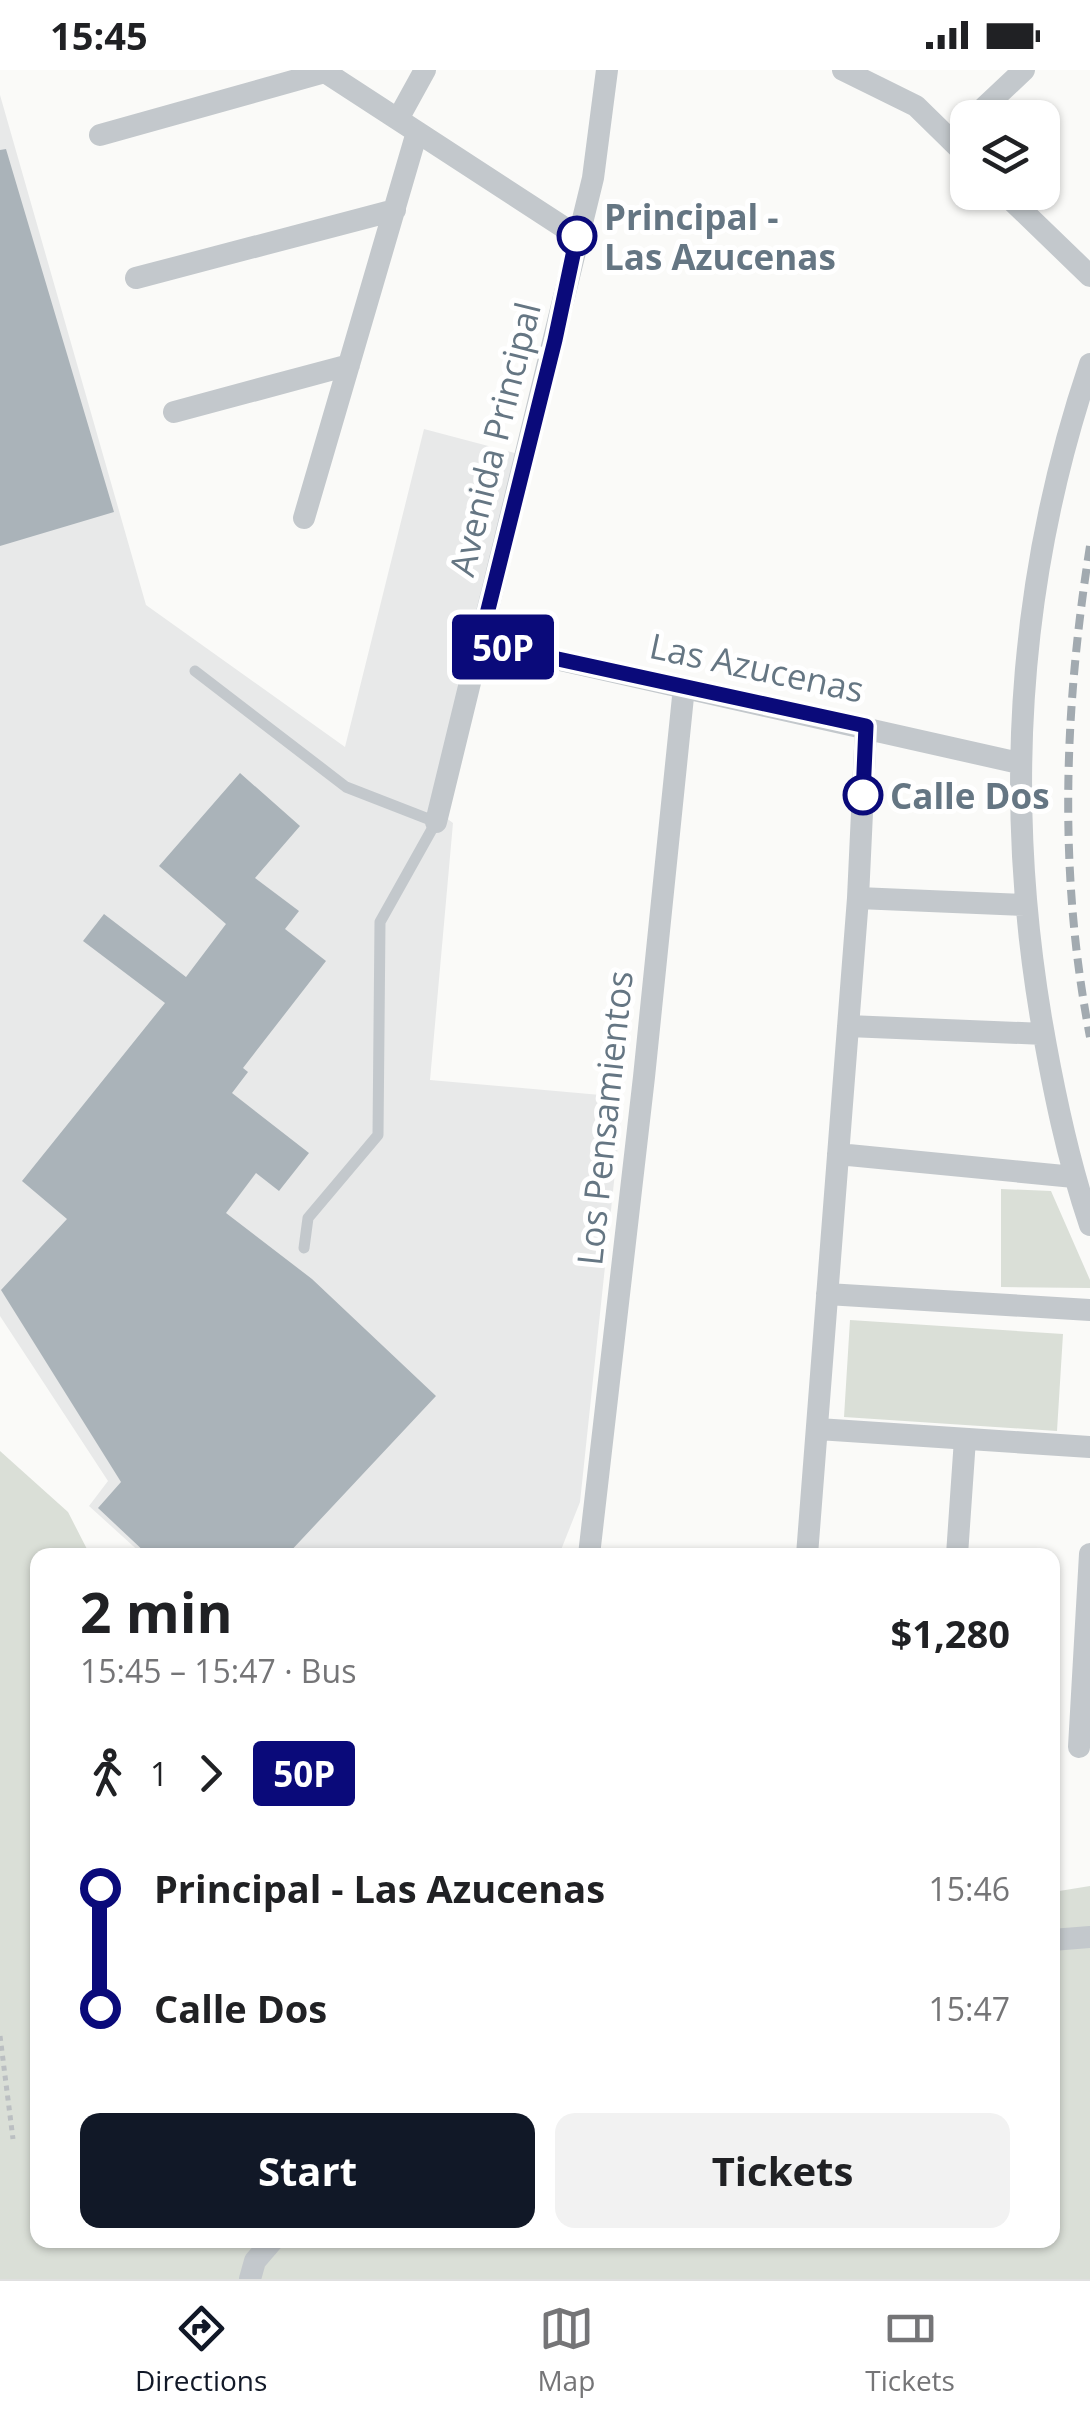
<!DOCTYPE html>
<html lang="en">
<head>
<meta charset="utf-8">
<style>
  :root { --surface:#fff; --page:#f2f2f2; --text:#202124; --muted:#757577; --line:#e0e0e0; --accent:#111827 }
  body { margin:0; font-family:"Open Sans",sans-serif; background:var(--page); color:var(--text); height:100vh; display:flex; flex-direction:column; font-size:38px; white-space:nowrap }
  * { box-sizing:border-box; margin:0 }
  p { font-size:32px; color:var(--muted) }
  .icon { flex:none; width:55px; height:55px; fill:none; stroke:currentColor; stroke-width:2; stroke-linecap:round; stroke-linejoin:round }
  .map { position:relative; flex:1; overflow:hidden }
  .sheet { position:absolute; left:30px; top:1478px; width:1030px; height:700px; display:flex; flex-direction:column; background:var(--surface); border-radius:20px; box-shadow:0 2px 8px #0004 }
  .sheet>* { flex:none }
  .badge { padding:0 20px; border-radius:8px; font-size:35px; line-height:65px }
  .buttons { position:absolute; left:950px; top:30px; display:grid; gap:20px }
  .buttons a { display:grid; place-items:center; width:110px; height:110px; border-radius:20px; background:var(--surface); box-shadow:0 2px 8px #0004; font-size:50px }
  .map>.badge { position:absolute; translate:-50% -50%; box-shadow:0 0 0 5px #fff }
  .legs { display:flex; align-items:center; gap:15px; height:110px; padding:0 50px; font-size:32px }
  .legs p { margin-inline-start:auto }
  .overview { display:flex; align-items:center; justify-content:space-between; height:170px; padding:0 50px }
  h1 { font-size:55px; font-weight:700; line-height:75px }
  .primary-button { display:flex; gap:20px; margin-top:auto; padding:20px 50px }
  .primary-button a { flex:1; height:115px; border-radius:20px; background:var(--accent); color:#fff; font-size:40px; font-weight:700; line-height:115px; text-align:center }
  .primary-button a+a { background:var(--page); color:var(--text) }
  ul { padding:0 50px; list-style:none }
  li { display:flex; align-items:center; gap:35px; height:120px; font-size:38px }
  li i { display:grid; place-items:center; width:15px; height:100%; margin:0 12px; background:currentColor }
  li i::after { content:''; width:25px; height:25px; margin:-12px; border:8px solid; border-radius:50%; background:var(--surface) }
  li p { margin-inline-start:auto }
  li:first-child i { background:linear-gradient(#0000 50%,currentColor 0) }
  li:last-child i { background:linear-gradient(currentColor 50%,#0000 0) }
  .status { display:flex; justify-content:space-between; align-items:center; height:70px; padding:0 50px; background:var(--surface); direction:ltr }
  .status svg { height:28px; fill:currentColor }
  .dock { display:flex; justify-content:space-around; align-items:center; height:140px; border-top:2px solid var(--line); background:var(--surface); font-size:28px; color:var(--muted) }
  .dock a { display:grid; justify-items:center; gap:5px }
  .dock .active { color:var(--accent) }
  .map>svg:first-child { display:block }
</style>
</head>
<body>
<div class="status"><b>15:45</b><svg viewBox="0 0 49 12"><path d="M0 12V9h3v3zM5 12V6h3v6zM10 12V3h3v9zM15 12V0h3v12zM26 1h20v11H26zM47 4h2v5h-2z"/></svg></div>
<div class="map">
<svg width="1090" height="2209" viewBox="0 0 1090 2209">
  <rect width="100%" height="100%" fill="#fafaf8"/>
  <!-- built -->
  <path fill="#e8e9e9" d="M0 25 146 535 345 677 424 359 526 386 430 736 453 753 430 1010 623 1027 580 1432 559 1485H143L89 1436 108 1411 0 1246Z"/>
  <!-- green -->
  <path fill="#dadfd7" d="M1001 1119 1051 1121 1090 1210V1218L1001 1217Z
    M850 1250 1063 1264 1057 1361 844 1347Z
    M0 1381 68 1442 90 1485H38V2170H1052L1053 1822 1090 1816V2209H0Z"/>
  <!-- building -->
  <path fill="#aab3b9" d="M6 79 114 442 0 476V80Z
    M240 703 300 756 255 808 299 841 285 859 326 891 243 998 248 1002 232 1023 309 1083 279 1121 256 1103 226 1143 312 1209 436 1326 287 1485H148L98 1438 121 1412 1 1220 67 1149 22 1111 165 933 83 871 104 844 186 907 226 854 159 796Z"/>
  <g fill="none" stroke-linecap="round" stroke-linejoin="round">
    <!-- path -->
    <path stroke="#bbbfc2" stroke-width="5" stroke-dasharray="5 5" stroke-linecap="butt" d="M0 1966 13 2069"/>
    <!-- lane -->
    <path stroke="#c3c8cc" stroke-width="11" d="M195 601 346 717 436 752 380 852 378 1065 308 1148 304 1178"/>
    <!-- street -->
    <path stroke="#c3c8cc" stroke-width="22" d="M322 0 577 166
      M843 0 916 36 968 87
      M973 48 1024 0
      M398 49 425 0
      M100 65 325 2
      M1003 122 1090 206
      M136 208 395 140
      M1090 294C1018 507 1004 727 1041 948 1053 1018 1067 1087 1090 1155
      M174 342 349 295
      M304 448 417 62
      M480 572 1019 693
      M436 752 593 108 607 0
      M858 828 1025 835
      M848 956 1044 964
      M838 1084 1074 1107
      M827 1224 1090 1240
      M818 1359 1090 1377
      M589 1485 644 1007 684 617
      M807 1485 858 828 866 657
      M957 1485 965 1369
      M1079 1677 1090 1484
      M1052 1870 1090 1867
      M250 2209 255 2191 273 2170"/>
    <!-- rail -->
    <path stroke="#a2aab0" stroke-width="8" stroke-dasharray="15 8" stroke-linecap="butt" d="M1090 476C1064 639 1058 803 1090 967"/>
  </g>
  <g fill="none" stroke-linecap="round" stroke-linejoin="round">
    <defs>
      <path id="line-1" d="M577 166 555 270 480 572 866 656 863 725"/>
    </defs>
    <!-- line-1 casing -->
    <use href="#line-1" stroke="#fff" stroke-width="22"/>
    <!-- line-1 -->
    <use href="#line-1" stroke="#0a0a7a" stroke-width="15"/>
  </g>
  <!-- markers -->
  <g fill="#fff" stroke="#0a0a7a" stroke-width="5">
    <circle cx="577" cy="166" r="18"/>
    <circle cx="863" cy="725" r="18"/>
  </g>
  <g text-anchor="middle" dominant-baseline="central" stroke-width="10" stroke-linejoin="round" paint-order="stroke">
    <!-- stop labels -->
    <g font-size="35" font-weight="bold" fill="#657683" stroke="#fff" text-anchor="start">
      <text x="604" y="146">Principal -<tspan x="604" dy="40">Las Azucenas</tspan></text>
      <text x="890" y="725">Calle Dos</text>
    </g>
    <!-- street labels -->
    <g font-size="35" fill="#657683" stroke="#fff">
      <text transform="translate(494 369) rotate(-76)">Avenida Principal</text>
      <text transform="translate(757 597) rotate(12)">Las Azucenas</text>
      <text transform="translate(604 1048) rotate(-84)">Los Pensamientos</text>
    </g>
  </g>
</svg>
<div class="buttons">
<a><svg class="icon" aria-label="layers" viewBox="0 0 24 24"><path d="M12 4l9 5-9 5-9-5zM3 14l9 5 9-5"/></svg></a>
</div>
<b class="badge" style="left:503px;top:577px;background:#0a0a7a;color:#fff">50P</b>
<section class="sheet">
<div class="overview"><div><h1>2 min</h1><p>15:45 – 15:47 · Bus</p></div><b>$1,280</b></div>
<div class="legs"><svg class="icon" aria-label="walk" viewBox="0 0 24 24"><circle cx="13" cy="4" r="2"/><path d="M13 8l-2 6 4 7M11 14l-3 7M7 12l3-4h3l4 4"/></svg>1<svg class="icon" aria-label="forward" viewBox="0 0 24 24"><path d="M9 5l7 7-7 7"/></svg><b class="badge" style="background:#0a0a7a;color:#fff">50P</b></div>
<ul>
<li><i style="color:#0a0a7a"></i><b>Principal - Las Azucenas</b><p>15:46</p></li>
<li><i style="color:#0a0a7a"></i><b>Calle Dos</b><p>15:47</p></li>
</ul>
<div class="primary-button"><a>Start</a><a>Tickets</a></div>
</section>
</div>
<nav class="dock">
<a class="active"><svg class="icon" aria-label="directions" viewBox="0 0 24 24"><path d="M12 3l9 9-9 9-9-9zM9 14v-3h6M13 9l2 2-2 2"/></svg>Directions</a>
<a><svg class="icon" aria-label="map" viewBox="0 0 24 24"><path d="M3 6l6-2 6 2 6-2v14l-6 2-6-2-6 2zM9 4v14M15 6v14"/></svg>Map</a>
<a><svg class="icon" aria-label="tickets" viewBox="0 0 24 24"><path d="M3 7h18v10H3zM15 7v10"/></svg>Tickets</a>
</nav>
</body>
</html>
